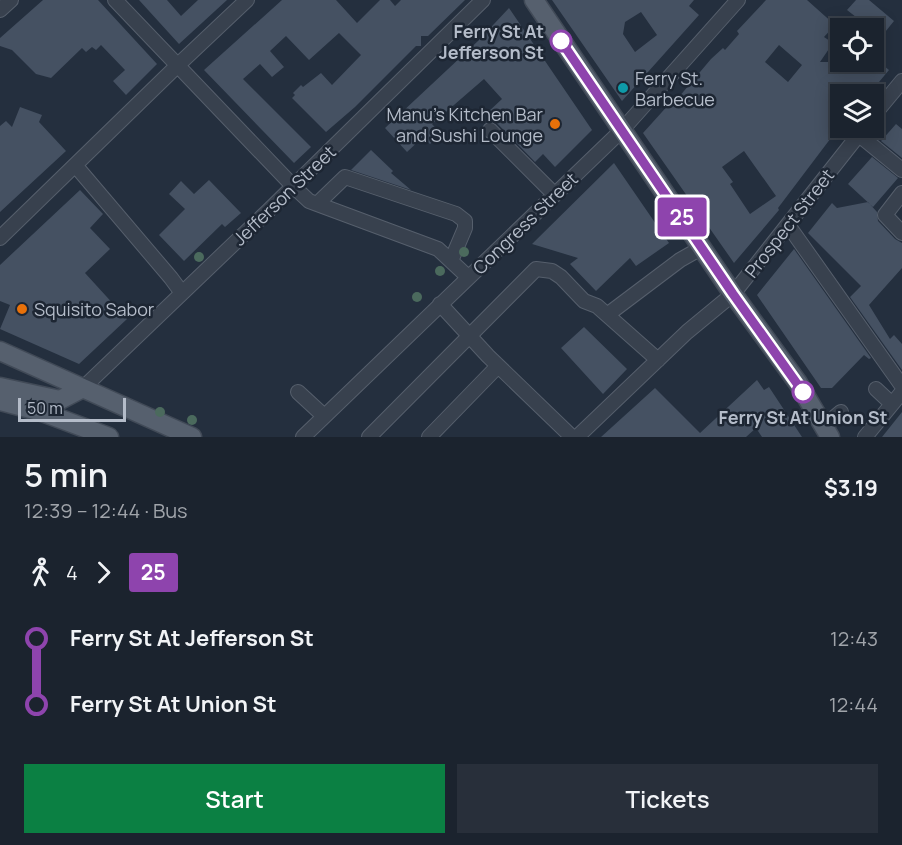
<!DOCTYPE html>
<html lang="en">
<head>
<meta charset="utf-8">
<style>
  :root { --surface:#1b232e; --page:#282f3a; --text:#f1f3f6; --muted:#a0a4aa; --line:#39404a; --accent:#0b8043 }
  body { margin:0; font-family:Manrope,sans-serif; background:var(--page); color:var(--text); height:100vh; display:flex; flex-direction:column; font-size:22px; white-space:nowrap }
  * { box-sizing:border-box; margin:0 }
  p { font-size:20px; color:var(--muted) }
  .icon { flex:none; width:33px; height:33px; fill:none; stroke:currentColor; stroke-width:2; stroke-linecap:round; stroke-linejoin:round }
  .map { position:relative; height:437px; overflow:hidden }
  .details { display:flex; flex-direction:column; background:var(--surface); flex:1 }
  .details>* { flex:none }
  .badge { padding:0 12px; border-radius:4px; font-size:21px; line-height:39px }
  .buttons { position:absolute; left:830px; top:18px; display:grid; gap:12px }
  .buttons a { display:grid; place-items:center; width:54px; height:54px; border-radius:0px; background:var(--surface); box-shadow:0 3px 15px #0003,0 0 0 2px var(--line); font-size:30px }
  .scale { position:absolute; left:18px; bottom:15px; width:108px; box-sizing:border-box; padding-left:6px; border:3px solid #b4bcc9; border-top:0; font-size:16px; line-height:21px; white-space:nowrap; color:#b4bcc9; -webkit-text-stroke:4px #1d2633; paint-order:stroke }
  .map>.badge { position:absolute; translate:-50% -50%; box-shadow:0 0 0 3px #fff }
  .legs { display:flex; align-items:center; gap:9px; height:66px; padding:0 24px; font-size:20px }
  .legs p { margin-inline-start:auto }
  .headline { display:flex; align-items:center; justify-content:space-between; height:102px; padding:0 24px }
  h1 { font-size:33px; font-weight:600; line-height:45px }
  .action { display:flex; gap:12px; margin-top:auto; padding:12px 24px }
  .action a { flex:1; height:69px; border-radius:0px; background:var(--accent); color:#fff; font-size:24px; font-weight:600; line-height:69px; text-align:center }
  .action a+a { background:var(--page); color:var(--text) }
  ul { padding:0 24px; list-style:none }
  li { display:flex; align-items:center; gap:21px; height:66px; font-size:22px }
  li i { display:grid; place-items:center; width:9px; height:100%; margin:0 8px; background:currentColor }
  li i::after { content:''; width:15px; height:15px; margin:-8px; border:4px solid; border-radius:50%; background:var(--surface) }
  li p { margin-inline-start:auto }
  li:first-child i { background:linear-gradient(#0000 50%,currentColor 0) }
  li:last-child i { background:linear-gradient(currentColor 50%,#0000 0) }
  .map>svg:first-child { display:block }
</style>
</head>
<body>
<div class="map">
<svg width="902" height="437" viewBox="0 0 902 437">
  <rect width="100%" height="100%" fill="#242f3e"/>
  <!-- building -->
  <path fill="#455162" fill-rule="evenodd" d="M43 0H98L157 64 126 95 113 81 125 70 101 45 96 50 92 47 86 52 82 48 51 78 36 74 12 50 0 46V38Z
    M139 0H167L181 16 198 0H227L179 44Z
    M282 0H336L357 23 380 0H390L395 6 401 0H465L428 36H421V46H416L355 107 326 132 292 98 295 95 293 93 301 85 303 87 321 73 332 85 361 55 339 33 309 60 286 36 270 51 284 67 272 77 260 64 243 79 311 147 294 163 204 70Z
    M552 0H694L689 6 699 15 622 101ZM641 12 657 35 635 52 623 34 625 22Z
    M766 0H807L835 25 824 37 833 43 820 62H879L889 70 869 94 859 89 854 94H840V111L834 118 840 123V126L778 208 779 210 734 263 643 133 671 102 673 104 711 59 723 48 725 50 739 34 737 31ZM779 45 802 65 788 82 765 62ZM744 151 776 196 750 214 730 184 733 182 722 167Z
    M856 0H869L894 21 873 47V28H870L847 10Z
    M509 8 592 130 555 167 543 154 535 162 487 113 502 99 484 79 432 124 441 134 430 144 423 137 407 152 385 128 478 41Z
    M20 107 42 115 39 122 66 151 0 212V126L6 121 12 127Z
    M896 124 902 129V158L881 141Z
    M371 150 393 171 391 173 411 190 351 170Z
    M872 157 898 178 873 207 848 184Z
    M614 163 669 243 636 266 630 258 596 291 570 264 578 258 532 244Z
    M209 180 241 213 225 227 222 224 184 261 159 235 185 209 169 194 181 181 194 194Z
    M80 190 103 214 90 228 110 249 85 273 127 319 79 364 0 329 10 305 0 301V265Z
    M868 202 877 212 878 221 895 239 902 243V268L869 305 890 339 894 335 902 344V370L850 297 861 286 808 233 832 203 837 208Z
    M794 249 871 358 869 359 864 355 832 388H821L757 295Z
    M584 327 627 369 603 394 561 348Z
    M757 380 764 390 769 387 802 437H762L756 428 746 437H601L655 388 700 433Z
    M902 412V437H882Z"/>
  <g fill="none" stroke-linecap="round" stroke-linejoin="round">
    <defs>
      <path id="minor" d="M115 0 293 186 309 201 317 204
        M0 10 11 0
        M873 116 902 81
        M490 130 554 194
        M858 134 902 170
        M75 165 171 278 182 293
        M902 193 885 215 902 233
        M788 225 902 386
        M0 238 178 65 247 0
        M451 261 465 228V221L456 214 345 177 317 204 438 249 468 277
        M440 304 488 356 572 437
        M607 315 680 260 703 247
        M83 388 268 211 483 0
        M876 389 892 404
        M298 392 324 416
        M823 427 841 412
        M303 437 622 130 738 0
        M369 437 536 269 552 271 561 277 584 301 597 306 658 360
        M429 437 498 366
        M577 437 687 332 733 294 864 128
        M865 437 902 392"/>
      <path id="major" d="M534 0 733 294 798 383 830 437
        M0 351 192 437
        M0 387 60 400 83 388
        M0 401 42 412 109 437"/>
    </defs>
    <!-- minor casing -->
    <use href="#minor" stroke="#565f6c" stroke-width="16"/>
    <!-- major casing -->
    <use href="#major" stroke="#414a57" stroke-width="21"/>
    <!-- minor -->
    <use href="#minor" stroke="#38414e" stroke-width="14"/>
    <!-- major -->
    <use href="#major" stroke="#56606e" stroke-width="18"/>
  </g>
  <!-- trees -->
  <g fill="#4b6a5d">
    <circle cx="464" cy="252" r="5"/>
    <circle cx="199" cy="257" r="5"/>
    <circle cx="440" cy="271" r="5"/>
    <circle cx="417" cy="297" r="5"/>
    <circle cx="160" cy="412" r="5"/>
    <circle cx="192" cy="420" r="5"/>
  </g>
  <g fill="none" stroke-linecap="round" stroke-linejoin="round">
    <defs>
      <path id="line-1" d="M561 41 733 294 803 392"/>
    </defs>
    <!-- line-1 casing -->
    <use href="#line-1" stroke="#fff" stroke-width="14"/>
    <!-- line-1 -->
    <use href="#line-1" stroke="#8e44ad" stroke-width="9"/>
  </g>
  <!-- markers -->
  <g fill="#fff" stroke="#8e44ad" stroke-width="3">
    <circle cx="561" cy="41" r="10"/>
    <circle cx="803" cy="392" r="10"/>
  </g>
  <circle fill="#0f9aa8" stroke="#1d2633" stroke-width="2" cx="623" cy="88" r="6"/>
  <g fill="#e8710a" stroke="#1d2633" stroke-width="2">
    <circle cx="555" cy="124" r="6"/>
    <circle cx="22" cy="309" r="6"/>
  </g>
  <g text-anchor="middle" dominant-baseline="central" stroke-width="5" stroke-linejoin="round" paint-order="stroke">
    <!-- stop labels -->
    <g font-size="18" font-weight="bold" fill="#b4bcc9" stroke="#1d2633" text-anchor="end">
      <text x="544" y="31">Ferry St At<tspan x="544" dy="21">Jefferson St</tspan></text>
      <text x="803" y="417" text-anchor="middle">Ferry St At Union St</text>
    </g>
    <!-- poi labels -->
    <g font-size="18" fill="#b4bcc9" stroke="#1d2633" text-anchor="start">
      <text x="635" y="78">Ferry St.<tspan x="635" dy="21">Barbecue</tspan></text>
      <text x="543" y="114" text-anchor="end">Manu's Kitchen Bar<tspan x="543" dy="21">and Sushi Lounge</tspan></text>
      <text x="34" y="309">Squisito Sabor</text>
    </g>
    <!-- street labels -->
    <g font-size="18" fill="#b4bcc9" stroke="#1d2633">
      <text transform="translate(284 195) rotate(-44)">Jefferson Street</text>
      <text transform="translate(525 223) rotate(-44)">Congress Street</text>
      <text transform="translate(789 223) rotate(-52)">Prospect Street</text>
    </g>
  </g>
</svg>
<div class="buttons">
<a><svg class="icon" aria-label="locate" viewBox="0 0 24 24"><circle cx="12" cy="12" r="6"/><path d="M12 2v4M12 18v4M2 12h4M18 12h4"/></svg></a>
<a><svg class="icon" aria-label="layers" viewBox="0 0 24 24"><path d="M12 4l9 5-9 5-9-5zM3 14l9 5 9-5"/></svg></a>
</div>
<div class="scale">50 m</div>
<b class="badge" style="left:682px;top:217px;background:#8e44ad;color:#fff">25</b>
</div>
<section class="details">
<div class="headline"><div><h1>5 min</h1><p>12:39 – 12:44 · Bus</p></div><b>$3.19</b></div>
<div class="legs"><svg class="icon" aria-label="walk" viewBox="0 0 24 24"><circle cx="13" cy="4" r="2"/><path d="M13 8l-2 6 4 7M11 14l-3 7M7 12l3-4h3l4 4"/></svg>4<svg class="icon" aria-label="forward" viewBox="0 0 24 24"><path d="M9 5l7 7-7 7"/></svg><b class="badge" style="background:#8e44ad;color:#fff">25</b></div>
<ul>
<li><i style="color:#8e44ad"></i><b>Ferry St At Jefferson St</b><p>12:43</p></li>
<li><i style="color:#8e44ad"></i><b>Ferry St At Union St</b><p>12:44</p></li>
</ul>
<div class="action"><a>Start</a><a>Tickets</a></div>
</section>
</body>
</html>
